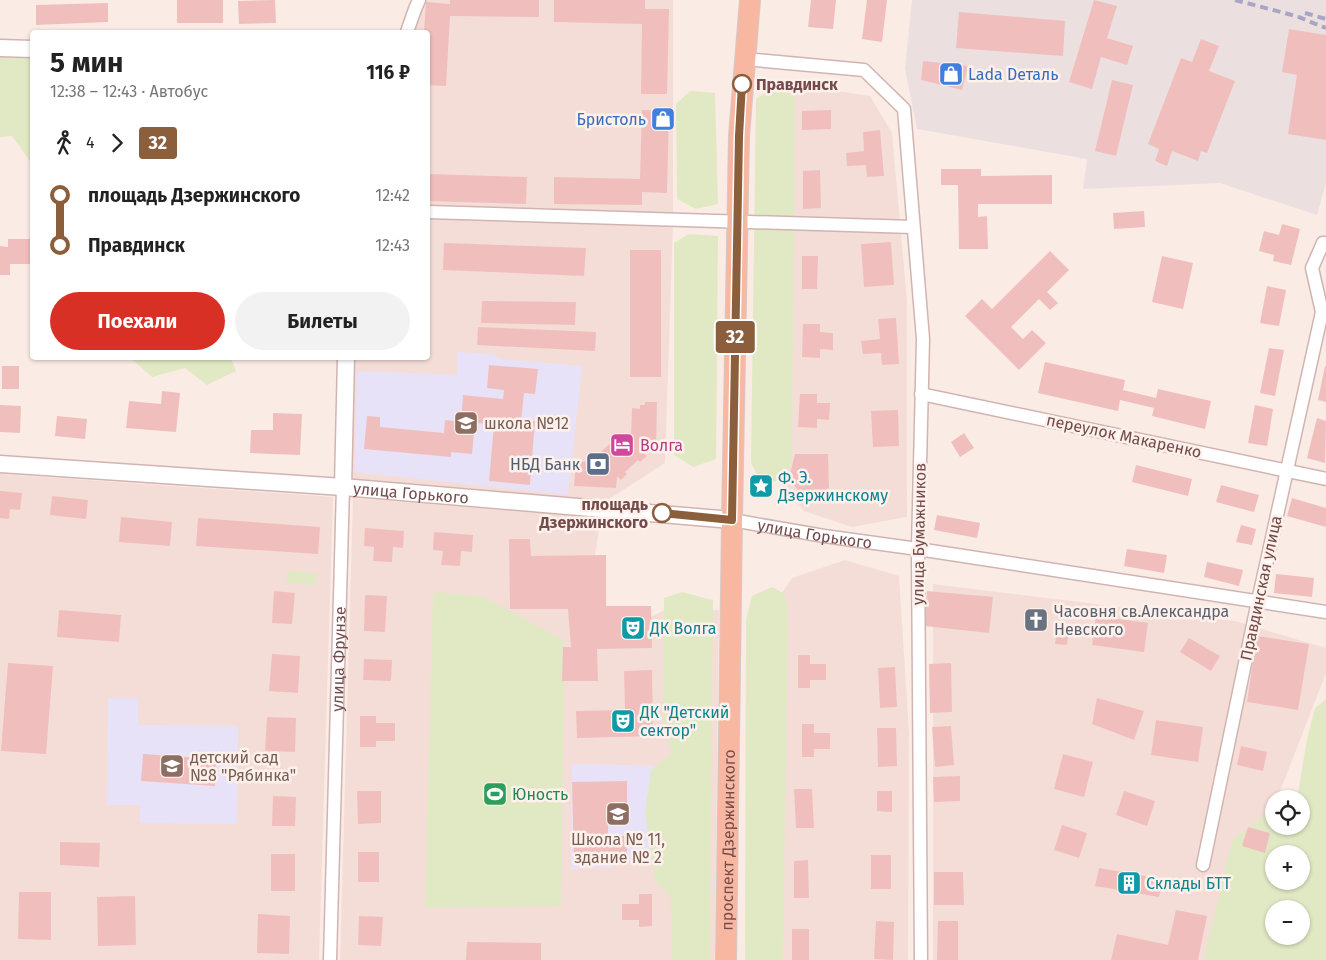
<!DOCTYPE html>
<html lang="ru">
<head>
<meta charset="utf-8">
<style>
  :root { --surface:#fff; --page:#f2f2f2; --text:#222; --muted:#767676; --accent:#d93025 }
  body { margin:0; font-family:"Fira Sans",sans-serif; background:var(--page); color:var(--text); height:100vh; display:flex; flex-direction:column; font-size:19px; white-space:nowrap }
  * { box-sizing:border-box; margin:0 }
  p { font-size:16px; color:var(--muted) }
  .icon { flex:none; width:28px; height:28px; fill:none; stroke:currentColor; stroke-width:2; stroke-linecap:round; stroke-linejoin:round }
  .map { position:relative; flex:1; overflow:hidden }
  .drawer { position:absolute; left:30px; top:30px; width:400px; height:330px; display:flex; flex-direction:column; background:var(--surface); border-radius:5px; box-shadow:0 1px 4px #0004 }
  .drawer>* { flex:none }
  .badge { padding:0 10px; border-radius:4px; font-size:18px; line-height:32px }
  .controls { position:absolute; left:1265px; top:790px; display:grid; gap:10px }
  .controls a { display:grid; place-items:center; width:45px; height:45px; border-radius:50%; background:var(--surface); box-shadow:0 1px 4px #0004; font-size:25px }
  .map>.badge { position:absolute; translate:-50% -50%; box-shadow:0 0 0 2px #fff }
  .legs { display:flex; align-items:center; gap:8px; height:55px; padding:0 20px; font-size:16px }
  .legs p { margin-inline-start:auto }
  .headline { display:flex; align-items:center; justify-content:space-between; height:85px; padding:0 20px }
  h1 { font-size:28px; font-weight:700; line-height:38px }
  .action { display:flex; gap:10px; margin-top:auto; padding:10px 20px }
  .action a { flex:1; height:58px; border-radius:30px; background:var(--accent); color:#fff; font-size:20px; font-weight:700; line-height:58px; text-align:center }
  .action a+a { background:var(--page); color:var(--text) }
  ul { padding:0 20px; list-style:none }
  li { display:flex; align-items:center; gap:18px; height:50px; font-size:19px }
  li i { display:grid; place-items:center; width:8px; height:100%; margin:0 6px; background:currentColor }
  li i::after { content:''; width:12px; height:12px; margin:-6px; border:4px solid; border-radius:50%; background:var(--surface) }
  li p { margin-inline-start:auto }
  li:first-child i { background:linear-gradient(#0000 50%,currentColor 0) }
  li:last-child i { background:linear-gradient(currentColor 50%,#0000 0) }
  .map>svg:first-child { display:block }
</style>
</head>
<body>
<div class="map">
<svg width="1326" height="960" viewBox="0 0 1326 960">
  <rect width="100%" height="100%" fill="#fbebe5"/>
  <!-- residential -->
  <path fill="#f5ddd7" d="M423 0H673V213L428 205V32H415Z
    M785 83 870 96 892 133 907 301V517L852 527 804 511 765 460 771 107Z
    M428 218 673 224 665 463 606 501 351 479 353 358H428Z
    M0 474 333 497 319 960H0Z
    M353 498 601 518 595 555 596 606 607 616H653L668 608 719 610 715 960H340Z
    M845 560 899 576 909 733 908 960H772V608L792 578Z
    M933 584 1235 621 1326 648V673L1277 799H1274V807L1214 960H933Z"/>
  <!-- industrial -->
  <path fill="#ebe0df" d="M912 0H1326V183L1317 215 1220 183 1083 189 1087 159 917 129 905 69Z"/>
  <!-- education -->
  <path fill="#e8e2f8" d="M457 352 494 354 499 359 582 366 568 495 355 472 357 371 457 375Z
    M108 698H138V725L238 726 237 824 140 823V805H107Z
    M572 764 665 766 664 862 613 863 612 868 571 869Z"/>
  <!-- green -->
  <path fill="#e0e9c4" fill-rule="evenodd" d="M0 55 32 56V164L12 136 0 137Z
    M771 89 795 96 792 458 786 479 772 482 757 474 751 463 756 99Z
    M690 91 715 93 718 204 696 209 677 199 676 104Z
    M689 234 718 236 716 459 693 467 674 455V243Z
    M125 358H231L236 371 207 385 185 368 152 377 134 361Z
    M287 571 317 573 316 585 286 583Z
    M772 587 785 594 788 615 783 960H745L746 620 752 596Z
    M433 592 481 596 564 640 562 681H564L561 906 425 908Z
    M682 592 713 600 710 960H672L671 898 655 881 645 814 651 770 672 753 663 724 664 598Z
    M1326 699V960H1204L1232 840 1271 810 1274 811V826H1301V799H1297L1307 739 1315 708ZM1274 854H1301V881H1274ZM1274 909H1301V936H1274Z"/>
  <!-- building -->
  <path fill="#f0bfbd" d="M177 0H223V23H177Z
    M275 0 276 23 239 24 238 1Z
    M450 0H539V17L450 16 446 86 428 85V32H424L426 2 450 4Z
    M554 0H645V9H669L667 94H641L642 24 554 22Z
    M811 0H836L833 29 808 27Z
    M867 0H887L882 42 862 39Z
    M1094 0 1117 6 1107 38 1133 46 1127 65 1101 57 1092 89 1069 82Z
    M108 3V22L36 25V5Z
    M959 12 1065 21 1063 56 956 48Z
    M1289 29 1326 35V140L1288 134 1297 75 1282 72Z
    M1201 39 1219 46 1209 71 1235 81 1207 153 1201 151 1198 161 1172 151 1167 166 1155 161 1159 149 1148 144 1181 58 1192 62Z
    M923 61 968 66 962 90 921 80Z
    M1112 80 1133 85 1116 156 1095 151Z
    M642 110 669 111 667 193 642 192V205L554 204V177L640 179Z
    M831 110V129L802 130V111Z
    M880 130 884 176 867 177 866 165 847 166 846 153 864 151 863 132Z
    M941 169H981V176L1052 175V204H978V217L987 216 988 249H959L958 185H941Z
    M820 170 821 208 803 209V171Z
    M428 174 527 177 526 204 428 201Z
    M1144 211 1145 227 1114 229 1113 213Z
    M1282 224 1300 229 1291 265 1273 261 1274 255 1259 251 1264 231 1279 235Z
    M8 239H32V264H10V275H0V246L8 247Z
    M891 242 894 285 864 287 861 244Z
    M444 243 586 248 584 276 443 270Z
    M630 250H661V377H630Z
    M1050 251 1069 270 1047 292 1058 303 1050 310 1039 299 1011 327 1023 339 1032 330 1046 343 1019 370 965 316 982 299 992 309Z
    M802 256H818L817 289H802Z
    M1162 256 1193 263 1183 309 1152 302Z
    M1267 286 1286 290 1279 326 1260 323Z
    M482 301 576 302 575 325 481 323Z
    M896 318 899 364 882 365 881 353 863 354 861 341 880 339 878 319Z
    M803 324H820V332L833 333V350L820 349V358L802 357Z
    M478 327 596 332 595 351 477 345Z
    M1269 348 1284 350 1275 396 1260 393Z
    M1045 362 1125 380 1123 390 1156 398 1158 389 1211 401 1205 429 1152 416 1154 408 1120 400 1118 411 1038 393Z
    M489 365 538 369 535 394 524 393 521 420 535 421 530 485 489 481 494 424 475 423 472 454 451 452V457L364 449 367 416 380 417V427L444 433 445 420 461 422 463 395 503 399 504 390 487 388Z
    M2 366H19V389H2Z
    M1325 366H1326V402L1318 400Z
    M162 391 180 393 176 432 126 428 129 401 161 404Z
    M800 394H817V403H830L829 420 817 419V428L798 427Z
    M645 402H657L656 452H646L644 454 647 456 640 462 638 460 625 472 627 474 621 480 618 477 617 478 616 488 574 486 576 461 602 463 596 456 622 433 628 439 631 436 632 408 640 409V405H645Z
    M0 405 21 406 20 433 0 432Z
    M1255 405 1273 409 1267 446 1248 443Z
    M898 410 899 446 873 447 871 411Z
    M273 413 302 414 300 455 250 453 251 430H273Z
    M57 416 87 419 85 439 55 436Z
    M1317 418 1326 421 1325 463 1307 458Z
    M964 433 974 448 960 457 951 442Z
    M795 454H828L829 488 806 501 789 478Z
    M1136 465 1192 479 1188 496 1132 482Z
    M1221 485 1259 495 1254 512 1216 502Z
    M0 491 22 493 20 510 10 509 9 519 0 518Z
    M52 496 88 500 86 519 50 515Z
    M1292 498 1326 508V527L1287 516Z
    M937 515 980 523 977 538 934 530Z
    M121 517 172 522 170 546 119 542Z
    M198 518 320 527 318 554 196 546Z
    M1241 525 1256 529 1252 545 1236 542Z
    M365 528 404 531 403 548 393 547 392 562 373 561 374 547 364 546Z
    M434 532 473 535 472 552 461 551 460 566 441 565 443 551 433 550Z
    M509 539H530L531 556 606 555V606H651L652 648 597 649 598 681H562L563 647H571L568 609H510Z
    M1127 549 1167 555 1164 573 1124 566Z
    M1207 562 1243 570 1239 586 1204 577Z
    M1276 574 1314 578 1312 597 1274 593Z
    M274 591 295 593 292 624 272 623Z
    M927 591 993 597 989 633 924 626Z
    M365 595 387 596 385 632 364 631Z
    M59 610 121 615 119 642 57 637Z
    M1028 612 1044 614 1042 629 1026 627Z
    M1096 616 1148 623 1144 652 1092 645Z
    M1057 626 1069 628 1067 645 1055 644Z
    M1257 636 1309 644 1298 710 1247 702Z
    M1189 638 1220 656 1211 671 1180 652Z
    M272 654 300 656 298 693 269 691Z
    M798 655H810V664H826V680H810V688H798Z
    M364 659 392 660 391 681 363 680Z
    M8 663 53 666 46 754 1 751Z
    M951 663 952 712 930 713 929 664Z
    M895 667 897 707 880 708 878 668Z
    M652 670 653 736 577 738 576 711 625 710 624 671Z
    M1097 698 1144 711 1134 740 1092 724Z
    M360 716H376V723H395V741H376V747H360Z
    M267 717 296 718 295 752 265 751Z
    M1156 720 1203 727 1198 762 1151 755Z
    M802 724H814V733H830V749H814V757H802Z
    M951 726 954 765 935 767 932 727Z
    M877 728H896L897 766 878 767Z
    M1241 746 1267 752 1263 771 1237 765Z
    M143 754 216 759 215 786 141 781Z
    M1063 754 1093 762 1084 797 1054 789Z
    M960 776V801L934 802 933 777Z
    M627 781V806L608 807V836H627V861L574 862 572 782Z
    M794 789H812L814 828H796Z
    M357 791H381V823L358 824Z
    M877 791H892V812L877 811Z
    M1124 791 1155 801 1147 826 1116 815Z
    M273 796 296 797 295 826H272Z
    M1062 825 1087 833 1079 858 1054 850Z
    M1248 827 1270 833 1265 853 1242 846Z
    M60 842 100 843 99 867 60 865Z
    M358 852H379V882H358Z
    M271 854H295V891H271Z
    M871 855H891V889H871Z
    M808 860 809 898H794V861Z
    M1099 868 1163 879 1159 897 1095 886Z
    M934 872H963L964 905H934Z
    M19 892H51V940L18 939Z
    M639 894H652V926L639 927V920H622V904H639Z
    M135 896 136 945 98 946 97 897Z
    M1176 910 1207 916 1198 960H1111L1117 934 1168 945Z
    M258 914 290 916 289 954 257 953Z
    M359 916 383 917 381 946 358 945Z
    M876 921 894 922 893 960 874 959Z
    M938 921H958V960H937Z
    M792 929H809V960H792Z
    M467 942 541 943V960H466Z"/>
  <g fill="none" stroke-linecap="round" stroke-linejoin="round">
    <defs>
      <g id="minor">
        <path d="M407 32 415 9 419 0"/>
        <path d="M744 59 864 70 904 109 923 339 918 549 921 960"/>
        <path d="M428 212 913 227"/>
        <path d="M921 394 1326 479"/>
        <path id="s1" d="M732 520 824 536 918 549 1326 612"/>
        <path d="M1203 865 1258 601 1322 312 1312 268 1323 243H1326"/>
        <path id="s2" d="M330 960 343 487"/>
      </g>
      <g id="tertiary">
        <path d="M0 48 32 49"/>
        <path id="s3" d="M0 464 343 487 732 520"/>
        <path d="M343 487 346 358"/>
      </g>
      <g id="primary">
        <path id="s4" d="M726 960 732 520 739 136 750 0"/>
      </g>
    </defs>
    <!-- minor casing -->
    <use href="#minor" stroke="#d1b4b1" stroke-width="15"/>
    <!-- tertiary casing -->
    <use href="#tertiary" stroke="#d1b4b1" stroke-width="19"/>
    <!-- primary casing -->
    <use href="#primary" stroke="#d5c9c9" stroke-width="22"/>
    <!-- minor -->
    <use href="#minor" stroke="#fff" stroke-width="12"/>
    <!-- tertiary -->
    <use href="#tertiary" stroke="#fff" stroke-width="16"/>
    <!-- primary -->
    <use href="#primary" stroke="#f8b7a0" stroke-width="20"/>
    <!-- rail -->
    <path stroke="#aaa4c5" stroke-width="4" stroke-dasharray="8 5" stroke-linecap="butt" d="M1235 0 1296 16 1326 28
      M1305 13 1326 19"/>
  </g>
  <g fill="none" stroke-linecap="round" stroke-linejoin="round">
    <defs>
      <path id="line-1" d="M662 513 732 520 739 136 742 84"/>
    </defs>
    <!-- line-1 casing -->
    <use href="#line-1" stroke="#fff" stroke-width="11"/>
    <!-- line-1 -->
    <use href="#line-1" stroke="#8b5e3c" stroke-width="8"/>
  </g>
  <!-- icons -->
  <defs>
    <symbol id="shop-square" viewBox="-11 -11 22 22"><rect x="-9" y="-9" width="18" height="18" rx="4" fill="#3f7fe0" stroke="#fef0eb"/><path d="M-5-2.5h2.3a2.7 3.5 0 0 1 5.4 0H5L5.5 6h-11ZM-1.5-2.5h3a1.5 2.3 0 0 0-3 0Z" fill="#fff"/></symbol>
    <symbol id="school-square" viewBox="-11 -11 22 22"><rect x="-9" y="-9" width="18" height="18" rx="4" fill="#8d6e63" stroke="#fef0eb"/><path d="M0-5L7-2L0 1L-7-2ZM-4 1L0 2.5L4 1V4Q0 6-4 4Z" fill="#fff"/></symbol>
    <symbol id="hotel-square" viewBox="-11 -11 22 22"><rect x="-9" y="-9" width="18" height="18" rx="4" fill="#d1479c" stroke="#fef0eb"/><path d="M-6-4.5h1.5V1H6V5H4.5V3h-9V5H-6ZM-4 0a1.8 1.8 0 1 1 3.6 0ZM.5 0V-2.5h3Q6-2.5 6 0Z" fill="#fff"/></symbol>
    <symbol id="bank-square" viewBox="-11 -11 22 22"><rect x="-9" y="-9" width="18" height="18" rx="4" fill="#5c6f8a" stroke="#fef0eb"/><path d="M-6-4H6V4H-6ZM0-2.3a2.3 2.3 0 1 0 0 4.6a2.3 2.3 0 1 0 0-4.6Z" fill="#fff"/></symbol>
    <symbol id="sight-square" viewBox="-11 -11 22 22"><rect x="-9" y="-9" width="18" height="18" rx="4" fill="#0f9aa8" stroke="#fef0eb"/><path d="M0-6L1.8-2.2L6-1.7L2.9 1.2L3.7 5.4L0 3.3L-3.7 5.4L-2.9 1.2L-6-1.7L-1.8-2.2Z" fill="#fff"/></symbol>
    <symbol id="church-square" viewBox="-11 -11 22 22"><rect x="-9" y="-9" width="18" height="18" rx="4" fill="#6b7280" stroke="#fef0eb"/><path d="M-1.2-6h2.4v3.5h3.3v2.4h-3.3V6h-2.4V-.1h-3.3v-2.4h3.3Z" fill="#fff"/></symbol>
    <symbol id="theatre-square" viewBox="-11 -11 22 22"><rect x="-9" y="-9" width="18" height="18" rx="4" fill="#0f9aa8" stroke="#fef0eb"/><path d="M-5-5.5Q0-4 5-5.5V0Q5 5 0 6Q-5 5-5 0ZM-3.3-2.5H-1v1.5H-3.3ZM1-2.5H3.3v1.5H1ZM-2.8 1Q0 5.5 2.8 1Z" fill="#fff"/></symbol>
    <symbol id="stadium-square" viewBox="-11 -11 22 22"><rect x="-9" y="-9" width="18" height="18" rx="4" fill="#2e9e5b" stroke="#fef0eb"/><path d="M0-5a6.5 5 0 1 0 0 10a6.5 5 0 1 0 0-10ZM-3.5-1.8h7v3.6h-7Z" fill="#fff"/></symbol>
    <symbol id="building-square" viewBox="-11 -11 22 22"><rect x="-9" y="-9" width="18" height="18" rx="4" fill="#0f9aa8" stroke="#fef0eb"/><path d="M-4-6H4V6H1V3H-1V6H-4ZM-2.5-4.3h1.7v1.8h-1.7ZM.8-4.3h1.7v1.8H.8ZM-2.5-1h1.7V.8h-1.7ZM.8-1h1.7V.8H.8Z" fill="#fff"/></symbol>
  </defs>
  <g fill-rule="evenodd">
    <use href="#shop-square" x="937" y="60" width="28" height="28"/>
    <use href="#shop-square" x="649" y="105" width="28" height="28"/>
    <use href="#school-square" x="452" y="409" width="28" height="28"/>
    <use href="#hotel-square" x="608" y="431" width="28" height="28"/>
    <use href="#bank-square" x="584" y="450" width="28" height="28"/>
    <use href="#sight-square" x="747" y="472" width="28" height="28"/>
    <use href="#church-square" x="1022" y="606" width="28" height="28"/>
    <use href="#theatre-square" x="619" y="614" width="28" height="28"/>
    <use href="#theatre-square" x="609" y="707" width="28" height="28"/>
    <use href="#school-square" x="158" y="752" width="28" height="28"/>
    <use href="#stadium-square" x="481" y="780" width="28" height="28"/>
    <use href="#school-square" x="604" y="800" width="28" height="28"/>
    <use href="#building-square" x="1115" y="869" width="28" height="28"/>
  </g>
  <!-- markers -->
  <g fill="#fff" stroke="#8b5e3c" stroke-width="2.5">
    <circle cx="742" cy="84" r="9"/>
    <circle cx="662" cy="513" r="9"/>
  </g>
  <g text-anchor="middle" dominant-baseline="central" stroke-width="5" stroke-linejoin="round" paint-order="stroke">
    <!-- shop labels -->
    <g font-size="16" fill="#366cbe" stroke="#fef0eb" text-anchor="start">
      <text x="968" y="74">Lada Dеталь</text>
      <text x="646" y="119" text-anchor="end">Бристоль</text>
    </g>
    <!-- stop labels -->
    <g font-size="16" font-weight="bold" fill="#734b4b" stroke="#fef0eb" text-anchor="start">
      <text x="756" y="84">Правдинск</text>
      <text x="648" y="504" text-anchor="end">площадь<tspan x="648" dy="18">Дзержинского</tspan></text>
    </g>
    <!-- education labels -->
    <g font-size="16" fill="#785e54" stroke="#fef0eb" text-anchor="start">
      <text x="484" y="423">школа №12</text>
      <text x="190" y="757">детский сад<tspan x="190" dy="18">№8 "Рябинка"</tspan></text>
      <text x="618" y="839" text-anchor="middle">Школа № 11,<tspan x="618" dy="18">здание № 2</tspan></text>
    </g>
    <!-- street labels -->
    <g font-size="16" fill="#734b4b" stroke="#fef0eb">
      <text transform="translate(1124 436) rotate(12)">переулок Макаренко</text>
      <text stroke="none"><textPath href="#s3" startOffset="412">улица Горького</textPath></text>
      <text stroke="none"><textPath href="#s1" startOffset="84">улица Горького</textPath></text>
      <text transform="translate(919 534) rotate(-89)">улица Бумажников</text>
      <text transform="translate(1261 588) rotate(-78)">Правдинская улица</text>
      <text stroke="none"><textPath href="#s2" startOffset="301">улица Фрунзе</textPath></text>
      <text stroke="none"><textPath href="#s4" startOffset="120">проспект Дзержинского</textPath></text>
    </g>
    <!-- hotel labels -->
    <g font-size="16" fill="#b23c85" stroke="#fef0eb" text-anchor="start">
      <text x="640" y="445">Волга</text>
    </g>
    <!-- service labels -->
    <g font-size="16" fill="#4e5e75" stroke="#fef0eb" text-anchor="end">
      <text x="580" y="464">НБД Банк</text>
    </g>
    <!-- culture labels -->
    <g font-size="16" fill="#0d838f" stroke="#fef0eb" text-anchor="start">
      <text x="778" y="477">Ф. Э.<tspan x="778" dy="18">Дзержинскому</tspan></text>
      <text x="650" y="628">ДК Волга</text>
      <text x="640" y="712">ДК "Детский<tspan x="640" dy="18">сектор"</tspan></text>
      <text x="1146" y="883">Склады БТТ</text>
    </g>
    <!-- worship labels -->
    <g font-size="16" fill="#5b616d" stroke="#fef0eb" text-anchor="start">
      <text x="1054" y="611">Часовня св.Александра<tspan x="1054" dy="18">Невского</tspan></text>
    </g>
    <!-- leisure labels -->
    <g font-size="16" fill="#27864d" stroke="#fef0eb" text-anchor="start">
      <text x="512" y="794">Юность</text>
    </g>
  </g>
</svg>
<div class="controls">
<a><svg class="icon" aria-label="locate" viewBox="0 0 24 24"><circle cx="12" cy="12" r="6"/><path d="M12 2v4M12 18v4M2 12h4M18 12h4"/></svg></a>
<a>+</a>
<a>−</a>
</div>
<b class="badge" style="left:735px;top:337px;background:#8b5e3c;color:#fff">32</b>
<section class="drawer">
<div class="headline"><div><h1>5 мин</h1><p>12:38 – 12:43 · Автобус</p></div><b>116 ₽</b></div>
<div class="legs"><svg class="icon" aria-label="walk" viewBox="0 0 24 24"><circle cx="13" cy="4" r="2"/><path d="M13 8l-2 6 4 7M11 14l-3 7M7 12l3-4h3l4 4"/></svg>4<svg class="icon" aria-label="forward" viewBox="0 0 24 24"><path d="M9 5l7 7-7 7"/></svg><b class="badge" style="background:#8b5e3c;color:#fff">32</b></div>
<ul>
<li><i style="color:#8b5e3c"></i><b>площадь Дзержинского</b><p>12:42</p></li>
<li><i style="color:#8b5e3c"></i><b>Правдинск</b><p>12:43</p></li>
</ul>
<div class="action"><a>Поехали</a><a>Билеты</a></div>
</section>
</div>
</body>
</html>
